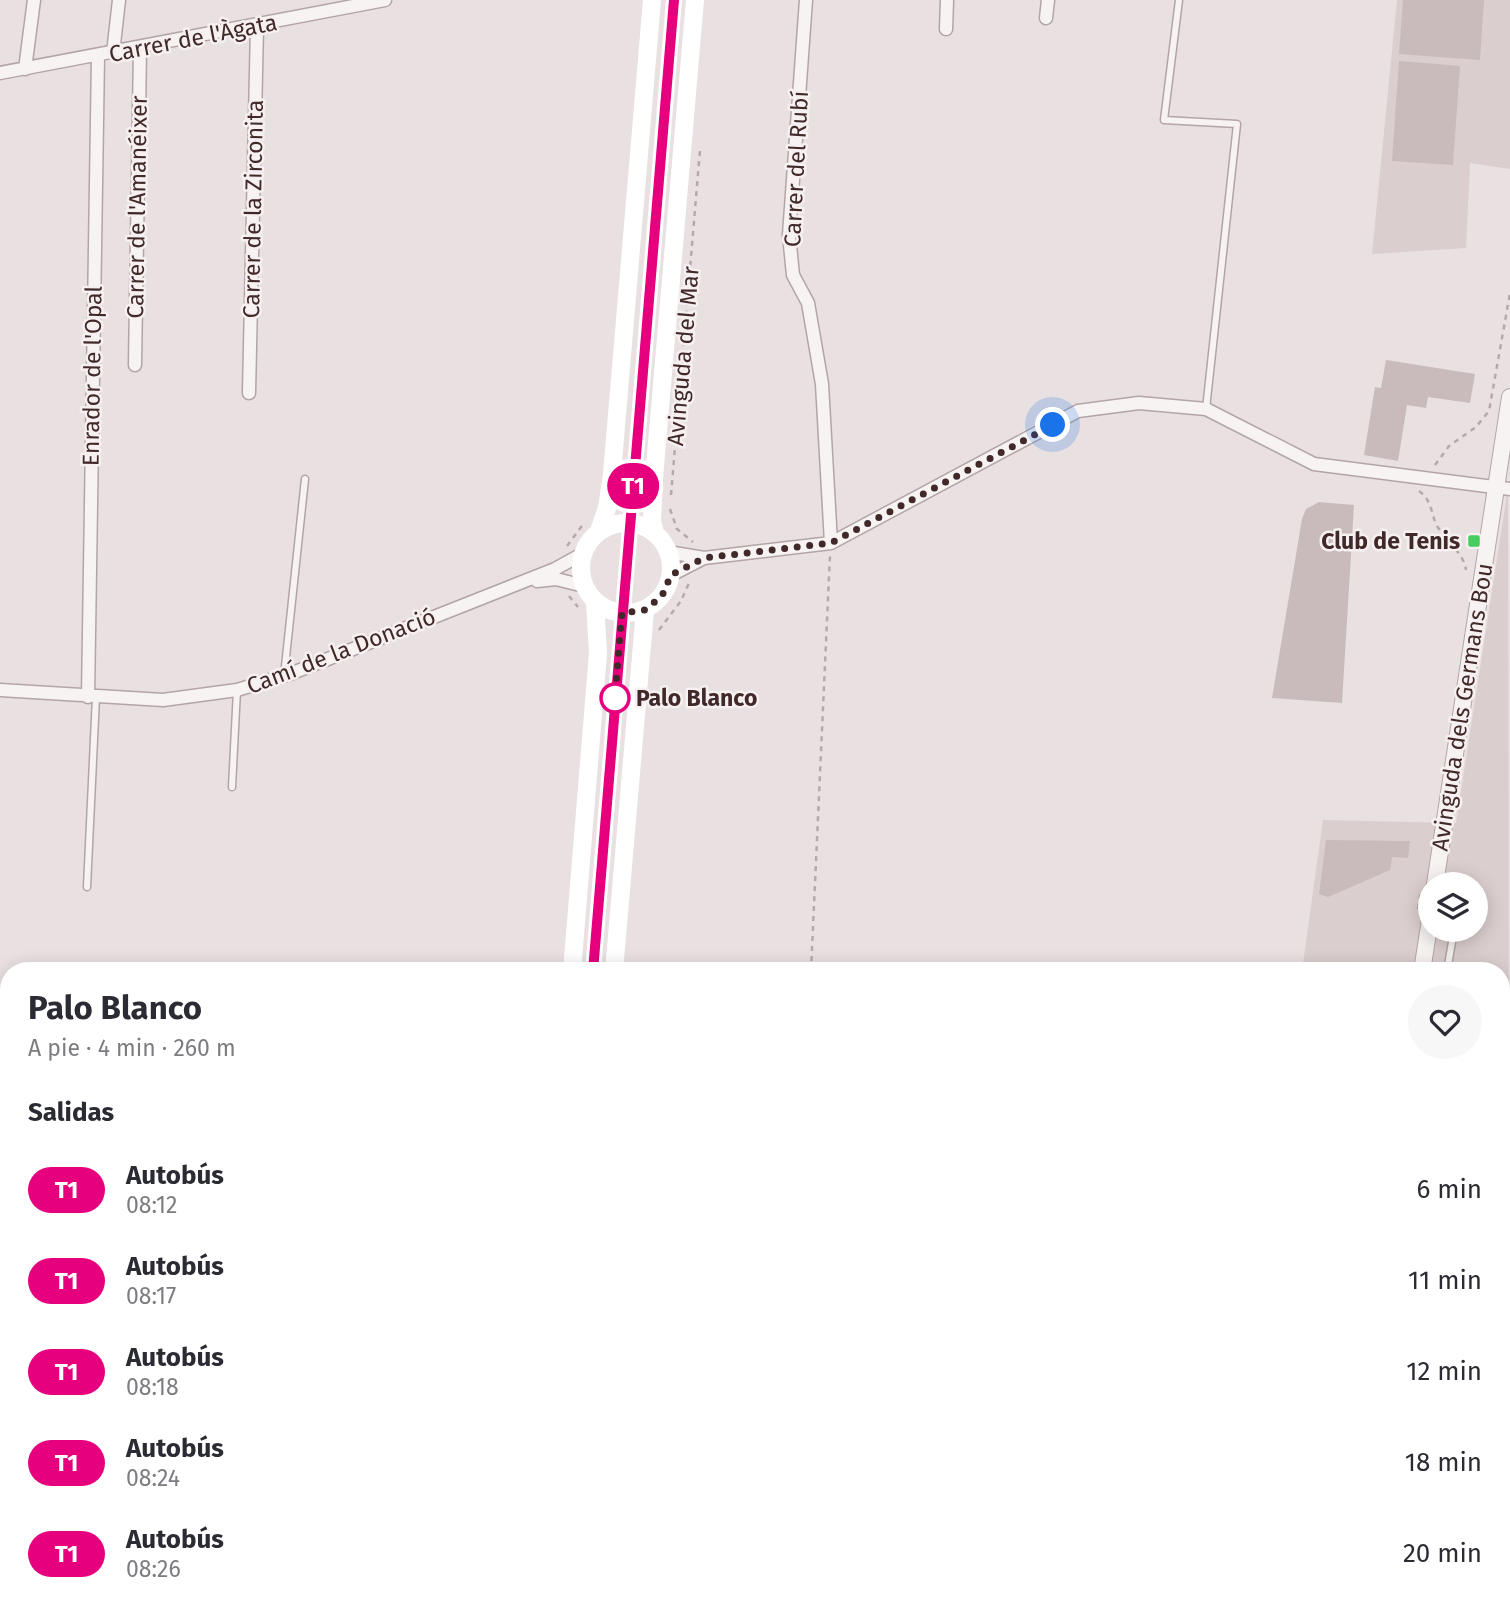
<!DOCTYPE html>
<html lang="es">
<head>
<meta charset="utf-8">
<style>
  :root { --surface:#fff; --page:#f7f7f7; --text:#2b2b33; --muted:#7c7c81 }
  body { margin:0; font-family:"Fira Sans",sans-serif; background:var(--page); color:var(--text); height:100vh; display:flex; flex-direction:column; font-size:26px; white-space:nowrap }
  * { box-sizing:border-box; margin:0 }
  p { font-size:23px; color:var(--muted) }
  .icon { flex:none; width:38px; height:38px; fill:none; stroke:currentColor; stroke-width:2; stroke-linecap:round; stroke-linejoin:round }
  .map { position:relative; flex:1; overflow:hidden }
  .side { position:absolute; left:0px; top:962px; width:1510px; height:653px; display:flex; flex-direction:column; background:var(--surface); border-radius:28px 28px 0 0; box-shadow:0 4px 18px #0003 }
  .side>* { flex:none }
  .badge { padding:0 14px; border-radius:23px; font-size:24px; line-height:46px }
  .tools { position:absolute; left:1418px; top:872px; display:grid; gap:14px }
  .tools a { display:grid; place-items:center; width:70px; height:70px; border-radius:50%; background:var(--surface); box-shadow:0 4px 18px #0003; font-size:35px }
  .you { position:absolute; width:35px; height:35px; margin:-18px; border:5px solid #fff; border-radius:50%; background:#1a73e8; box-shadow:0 0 0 10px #1a73e833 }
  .map>.badge { position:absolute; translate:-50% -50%; box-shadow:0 0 0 4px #fff }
  h2 { padding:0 28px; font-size:26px; line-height:63px }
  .round { display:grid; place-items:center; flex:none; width:74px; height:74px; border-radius:37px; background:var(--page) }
  .headline { display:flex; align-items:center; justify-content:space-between; height:119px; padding:0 28px }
  h1 { font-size:33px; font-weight:700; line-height:52px }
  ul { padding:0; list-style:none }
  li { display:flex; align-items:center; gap:21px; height:91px; padding:0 28px }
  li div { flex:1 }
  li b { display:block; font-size:26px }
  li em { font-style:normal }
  li .badge { min-width:77px; font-weight:700; text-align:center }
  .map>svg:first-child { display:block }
</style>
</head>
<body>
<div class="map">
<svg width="1510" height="1615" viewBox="0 0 1510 1615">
  <rect width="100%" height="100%" fill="#e9e0e1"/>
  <!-- built -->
  <path fill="#dbcecf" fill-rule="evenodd" d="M1397 0H1510V169L1470 163 1466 248 1372 254Z
    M1508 488 1510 1615H1180L1181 1606H1502V971H1302L1323 820 1456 823ZM1430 884H1475V929H1430Z"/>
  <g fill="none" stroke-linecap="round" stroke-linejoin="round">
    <!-- stream -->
    <path stroke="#c99ba3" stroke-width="4.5" d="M0 1573 9 1578
      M68 1606 86 1615"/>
  </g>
  <!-- building -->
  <path fill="#c9babb" d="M1403 0H1484L1480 60 1399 54Z
    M1399 61 1460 66 1453 165 1392 161Z
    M1386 360 1475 374 1470 403 1428 397 1426 408 1407 405 1398 461 1364 455 1375 387 1381 388Z
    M1319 502 1354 505 1342 703 1272 698 1302 519 1306 509Z
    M1326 840 1410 841 1408 858 1392 857 1390 870 1328 897 1319 894Z"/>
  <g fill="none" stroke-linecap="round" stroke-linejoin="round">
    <defs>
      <path id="service" d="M1179 0 1164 120 1237 124 1206 409
        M284 676 305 479
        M232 787 237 690
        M87 887 96 697
        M593 971 674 0
        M1447 971 1452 942
        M1298 1615 1300 1606"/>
      <path id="minor" d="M806 0 789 235 793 275 808 303 822 384 831 543
        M1046 18 1048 0
        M946 29 947 0
        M113 53 119 0
        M25 69 34 0
        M0 73 385 0
        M135 365 140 49
        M249 393 257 26
        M668 552 704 558 831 543 1078 411 1139 403 1206 409 1314 464 1510 489
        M671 575 704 558
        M537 581 556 579 584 586
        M0 690 163 700 237 690 290 674 555 569 582 554
        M88 697 98 56
        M0 1588 9 1592
        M38 1606 55 1615
        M1348 1615 1350 1606"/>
      <path id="tertiary" d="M1435 884 1510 397
        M1422 971 1430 920
        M1323 1615 1324 1606"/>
      <path id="motorway" d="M0 1459 9 1463
        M0 1488 9 1493
        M0 1519 9 1524
        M0 1540 9 1546
        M132 1606 155 1615
        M207 1606 235 1615
        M306 1606 353 1615"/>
    </defs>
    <!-- service casing -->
    <use href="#service" stroke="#b3a5a6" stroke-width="9"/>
    <!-- minor casing -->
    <use href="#minor" stroke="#b3a5a6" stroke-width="15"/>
    <!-- tertiary casing -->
    <use href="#tertiary" stroke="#b3a5a6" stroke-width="18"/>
    <!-- motorway casing -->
    <use href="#motorway" stroke="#a08789" stroke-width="25"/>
    <!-- path -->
    <path stroke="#b5aaab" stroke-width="2.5" stroke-dasharray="5 5" stroke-linecap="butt" d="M1435 465 1449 446 1476 427 1489 411 1510 293
      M1419 491C1434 502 1430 516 1439 529 1449 545 1463 552 1466 570
      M671 495 700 150
      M670 509 677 529 693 542
      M567 546 584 523
      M569 596 578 607
      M659 630 681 601 689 583
      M1418 909 1421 891
      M811 971 830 555
      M0 1168 9 1169
      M1502 1346 1510 1347
      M438 1606 451 1612
      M625 1606 637 1615"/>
    <!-- service -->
    <use href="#service" stroke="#f7f3f3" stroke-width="6"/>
    <!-- minor -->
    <use href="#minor" stroke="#f7f3f3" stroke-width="12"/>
    <!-- tertiary -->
    <use href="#tertiary" stroke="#f7f3f3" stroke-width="16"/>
    <!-- secondary -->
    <path stroke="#fff" stroke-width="18" d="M581 568a45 45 0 1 1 90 0a45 45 0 1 1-90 0Z
      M599 531 607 508 612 474 652 0
      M655 533 652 521 654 478 695 0
      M572 971 598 653 595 602
      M614 971 645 610
      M597 1606 607 1615
      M467 1615 474 1606"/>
    <!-- motorway -->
    <use href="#motorway" stroke="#fff" stroke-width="23"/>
  </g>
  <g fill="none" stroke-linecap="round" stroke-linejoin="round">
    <defs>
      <path id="line" d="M593 971 674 0"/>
    </defs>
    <!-- line casing -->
    <use href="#line" stroke="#fff" stroke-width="16"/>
    <!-- line -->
    <use href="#line" stroke="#e6007e" stroke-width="10"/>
    <!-- walk -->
    <path stroke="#41292a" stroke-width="7" stroke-dasharray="0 12.6" d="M615 698 614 707 622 613 645 610 662 596 671 575 704 558 831 543 1053 425"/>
  </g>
  <!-- markers -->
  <rect fill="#45ce5b" stroke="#f6f0f0" stroke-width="2.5" x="1467" y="534" width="14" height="14" rx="3.5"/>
  <circle fill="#fff" stroke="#e6007e" stroke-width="3.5" cx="615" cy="698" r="14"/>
  <g text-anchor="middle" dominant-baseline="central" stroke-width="5" stroke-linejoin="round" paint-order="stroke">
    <!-- street labels -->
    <g font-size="23" fill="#41292a" stroke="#f6f0f0">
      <text transform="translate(193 38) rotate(-11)">Carrer de l'Àgata</text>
      <text transform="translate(796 169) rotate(-87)">Carrer del Rubí</text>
      <text transform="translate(137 207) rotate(-89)">Carrer de l'Amanéixer</text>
      <text transform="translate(253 209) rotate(-89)">Carrer de la Zirconita</text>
      <text transform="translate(683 356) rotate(-85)">Avinguda del Mar</text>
      <text transform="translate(92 376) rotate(-89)">Enrador de l'Opal</text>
      <text transform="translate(341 651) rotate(-21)">Camí de la Donació</text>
      <text transform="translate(1462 707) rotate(-81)">Avinguda dels Germans Bou</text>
    </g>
    <!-- poi labels -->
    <g font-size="23" font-weight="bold" fill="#41292a" stroke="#f6f0f0" text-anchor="end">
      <text x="1460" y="541">Club de Tenis</text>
    </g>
    <!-- stop labels -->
    <g font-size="23" font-weight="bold" fill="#41292a" stroke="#f6f0f0" text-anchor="start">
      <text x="636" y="698">Palo Blanco</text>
    </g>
  </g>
</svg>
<div class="tools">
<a><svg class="icon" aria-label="layers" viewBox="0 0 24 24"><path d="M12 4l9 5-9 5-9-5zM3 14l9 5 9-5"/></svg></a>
</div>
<div class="you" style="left:1053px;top:425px"></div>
<b class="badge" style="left:633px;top:486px;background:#e6007e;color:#fff">T1</b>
<section class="side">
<div class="headline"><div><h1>Palo Blanco</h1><p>A pie · 4 min · 260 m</p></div><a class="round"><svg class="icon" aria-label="heart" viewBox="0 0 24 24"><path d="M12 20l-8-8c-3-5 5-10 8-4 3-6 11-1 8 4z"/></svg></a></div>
<h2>Salidas</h2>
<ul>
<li><span class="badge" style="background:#e6007e;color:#fff">T1</span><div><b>Autobús</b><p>08:12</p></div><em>6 min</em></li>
<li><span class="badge" style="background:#e6007e;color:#fff">T1</span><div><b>Autobús</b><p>08:17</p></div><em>11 min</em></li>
<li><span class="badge" style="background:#e6007e;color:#fff">T1</span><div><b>Autobús</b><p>08:18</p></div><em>12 min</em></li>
<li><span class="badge" style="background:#e6007e;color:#fff">T1</span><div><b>Autobús</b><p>08:24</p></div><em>18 min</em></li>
<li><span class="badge" style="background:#e6007e;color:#fff">T1</span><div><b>Autobús</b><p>08:26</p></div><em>20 min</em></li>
</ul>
</section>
</div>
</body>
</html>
